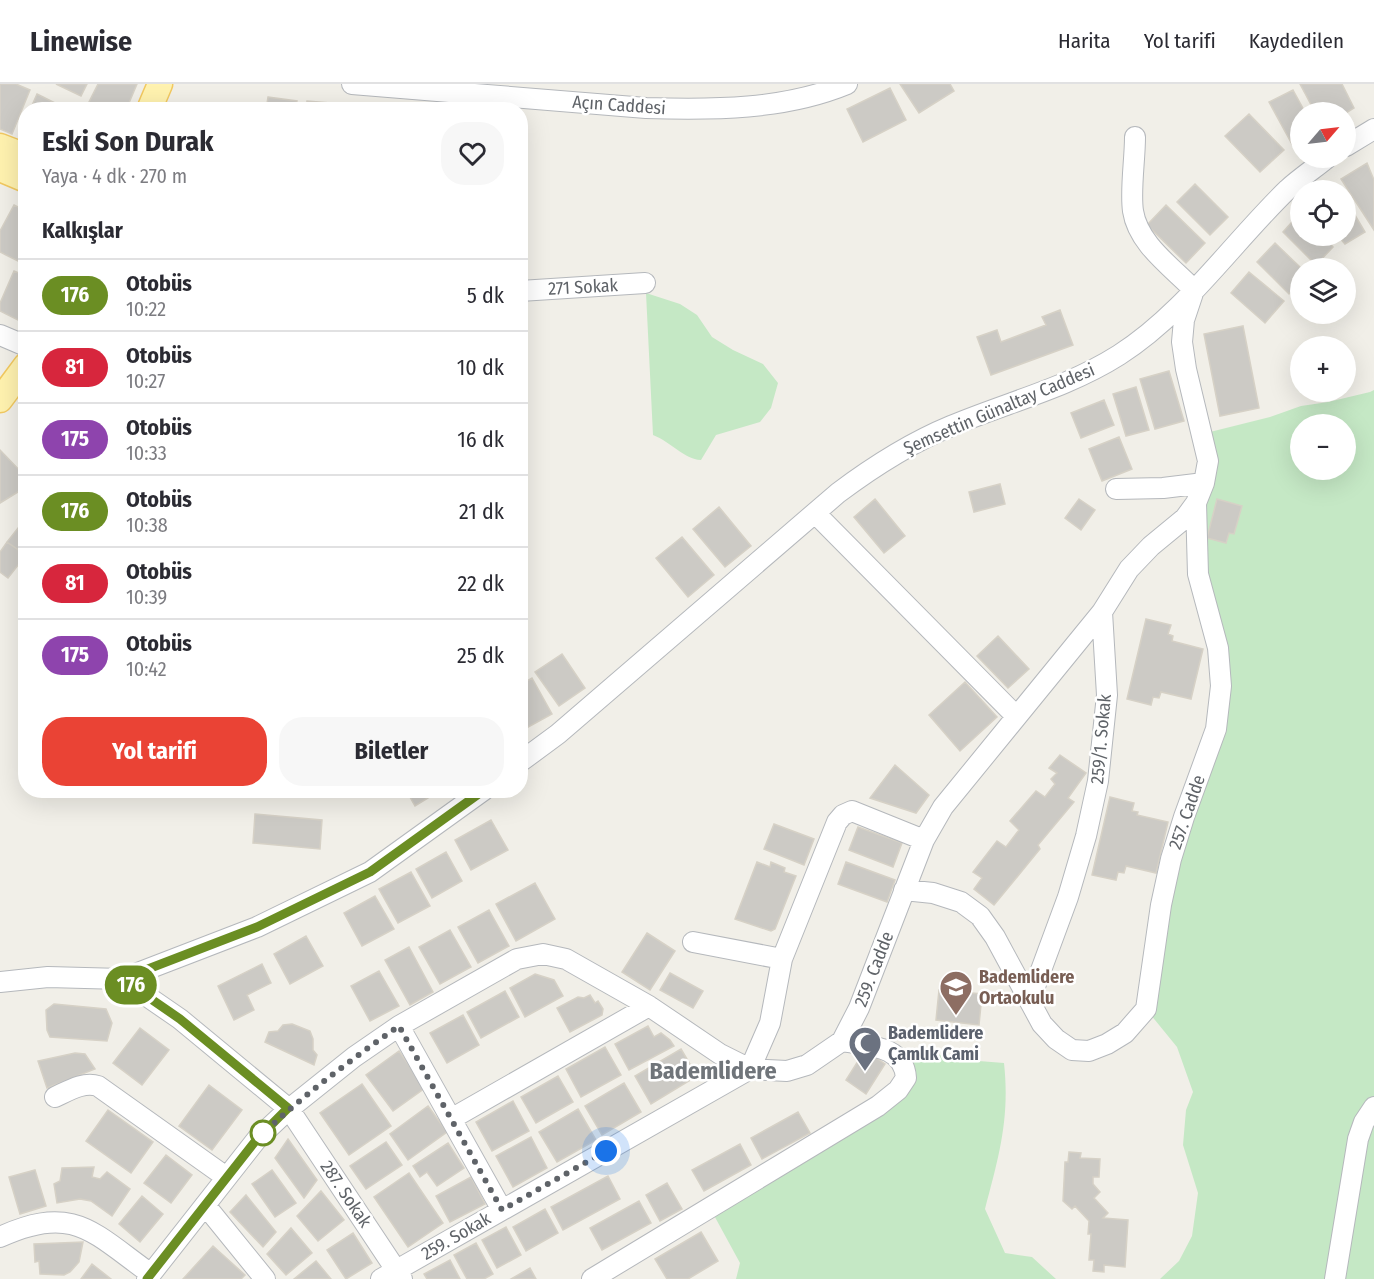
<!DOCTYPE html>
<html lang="tr">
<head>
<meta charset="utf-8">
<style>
  :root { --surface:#fff; --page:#f7f7f7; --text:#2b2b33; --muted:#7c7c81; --line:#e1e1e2; --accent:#ea4335 }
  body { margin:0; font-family:"Fira Sans Condensed",sans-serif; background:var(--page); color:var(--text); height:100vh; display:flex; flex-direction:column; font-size:22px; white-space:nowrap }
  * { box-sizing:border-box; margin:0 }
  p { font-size:20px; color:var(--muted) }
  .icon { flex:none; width:33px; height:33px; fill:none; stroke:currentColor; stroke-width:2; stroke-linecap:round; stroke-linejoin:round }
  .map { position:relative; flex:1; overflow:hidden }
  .drawer { position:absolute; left:18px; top:18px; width:510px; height:696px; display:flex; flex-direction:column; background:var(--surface); border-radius:24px; box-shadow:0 6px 24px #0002 }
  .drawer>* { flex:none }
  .badge { padding:0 12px; border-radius:20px; font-size:21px; line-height:39px }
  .needle { width:39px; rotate:62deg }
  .controls { position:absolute; left:1290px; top:18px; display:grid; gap:12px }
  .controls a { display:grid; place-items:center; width:66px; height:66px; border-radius:50%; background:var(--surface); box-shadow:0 6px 24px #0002; font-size:30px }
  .you { position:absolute; width:30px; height:30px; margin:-15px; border:4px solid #fff; border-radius:50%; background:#1a73e8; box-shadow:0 0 0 9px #1a73e833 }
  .map>.badge { position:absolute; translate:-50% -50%; box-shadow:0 0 0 3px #fff }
  h2 { padding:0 24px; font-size:22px; line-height:54px }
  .round { display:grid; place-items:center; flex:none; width:63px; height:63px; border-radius:24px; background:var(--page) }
  .summary { display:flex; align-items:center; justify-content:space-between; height:102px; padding:0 24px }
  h1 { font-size:28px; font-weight:700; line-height:45px }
  .primary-button { display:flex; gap:12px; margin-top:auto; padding:12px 24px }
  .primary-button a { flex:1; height:69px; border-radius:24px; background:var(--accent); color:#fff; font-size:24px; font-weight:700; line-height:69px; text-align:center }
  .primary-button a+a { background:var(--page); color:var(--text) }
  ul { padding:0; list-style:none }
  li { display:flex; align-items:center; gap:18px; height:72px; padding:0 24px; border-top:2px solid var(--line) }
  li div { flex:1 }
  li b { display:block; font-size:22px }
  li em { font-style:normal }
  li .badge { min-width:66px; font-weight:700; text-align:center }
  header { display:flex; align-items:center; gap:36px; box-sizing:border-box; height:84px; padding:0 30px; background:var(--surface); border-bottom:2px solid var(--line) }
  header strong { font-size:28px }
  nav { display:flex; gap:33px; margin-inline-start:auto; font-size:21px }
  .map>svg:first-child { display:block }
</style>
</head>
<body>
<header>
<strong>Linewise</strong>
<nav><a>Harita</a><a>Yol tarifi</a><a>Kaydedilen</a></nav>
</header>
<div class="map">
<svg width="1374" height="1195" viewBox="0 0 1374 1195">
  <rect width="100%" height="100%" fill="#f1efe8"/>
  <!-- green -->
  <path fill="#c5e8c5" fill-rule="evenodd" d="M646 209 680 220 697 231 712 253 733 266 763 280 778 299 771 324 760 338 716 351 701 376C684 375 671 358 653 351Z
    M1374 306V1195H1160L1179 1177 1192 1152 1198 1109 1183 1061 1186 1026 1193 1008 1177 963 1146 925 1161 821 1216 646 1209 526 1202 350 1270 333 1301 322 1328 318 1370 308ZM1300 340H1346V386H1300Z
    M914 966 966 976 1004 979C1010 1034 999 1072 985 1125L1005 1169 1032 1173 1056 1195H736L740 1179 710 1124 898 1006 900 976Z"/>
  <!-- building -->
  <path fill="#cccac5" stroke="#d6d1c6" stroke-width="1.5" d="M0 0H16L30 6 12 50 0 45Z
    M56 0H87L81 12Z
    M98 0H137L126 26H102L89 18Z
    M900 0H950L954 7 919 29Z
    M1300 0H1342L1354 24 1346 29 1315 28Z
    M890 4 906 36 863 58 847 25Z
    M1293 6 1305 28H1300V58L1293 62 1269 18Z
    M37 10 69 26H30Z
    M268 13 297 17 295 26H266Z
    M307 17 342 20V26H306Z
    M1249 30 1284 66 1260 88 1225 52Z
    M1367 79 1374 96V146L1341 95Z
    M1195 100 1228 133 1210 151 1177 118Z
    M1346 116 1365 148 1345 160 1338 152H1346Z
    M14 121 26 127V168L20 178 0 168V147Z
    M1166 121 1205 159 1186 179 1147 141Z
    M1300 129V152H1323L1333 163 1316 181 1283 148Z
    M1275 159 1301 184 1300 198 1289 210 1257 178Z
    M14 187 26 192V240L0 227V219Z
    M1249 188 1284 217 1265 239 1231 209Z
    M1060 226 1073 261 991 291 977 253 997 246 1001 258 1046 241 1042 233Z
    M1243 242 1259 324 1220 332 1204 250Z
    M1169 287 1184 337 1155 345 1140 295Z
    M1136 303 1149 346 1126 352 1113 310Z
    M1104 316 1114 341 1081 354 1071 329Z
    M1119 353 1132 385 1102 397 1089 365Z
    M0 366 26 393V403L0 419Z
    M1000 400 1005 420 974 428 969 408Z
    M875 415 905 452 884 469 854 433Z
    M1079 415 1095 426 1081 446 1065 434Z
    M1217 415 1242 422 1234 450 1229 449 1226 459 1207 454Z
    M719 423 751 462 725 483 693 445Z
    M26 434V471L7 458Z
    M682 453 714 491 688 513 656 474Z
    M7 458 26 471 8 494 0 488V468Z
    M1146 535 1171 541 1168 550 1173 552 1172 557 1203 565 1191 615 1161 608 1159 614 1153 613 1151 621 1127 615Z
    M998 552 1029 585 1008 604 977 572Z
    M562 570 585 604 559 622 535 588Z
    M532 594 552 630 521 647 520 601Z
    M965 598 997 633 960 667 929 631Z
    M1060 671 1086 689 1068 714 1074 718 1038 761 1040 765 994 821 974 805 982 794 973 788 997 757 1006 763 1019 746 1010 737 1036 707 1045 713 1055 700 1051 695 1057 689 1049 684Z
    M895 681 929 711 916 729 870 714Z
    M406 706H441L415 722Z
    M1110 713 1134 719 1132 727 1138 728 1137 731 1168 738 1156 789 1126 782 1124 789 1118 788 1116 796 1092 791Z
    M255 730 322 736 320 765 253 759Z
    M491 736 508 766 471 786 455 756Z
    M774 740 814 755 804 781 764 765Z
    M858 743 902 759 893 783 849 766Z
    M446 768 462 797 432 814 416 785Z
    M757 778 770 783 771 778 785 784 784 788 796 792 775 845 771 847 735 835Z
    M846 778 895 796 887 818 838 800Z
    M411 788 430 822 398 839 379 805Z
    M535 799 555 835 516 857 496 820Z
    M375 812 394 845 362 862 344 829Z
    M489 826 509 862 478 879 458 843Z
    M450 846 471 883 440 900 419 863Z
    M647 849 675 867 650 906 622 888Z
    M306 852 323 882 290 900 274 870Z
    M409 863 433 908 410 921 385 876Z
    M262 880 271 899 247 911 254 926 234 936 218 902Z
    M379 887 399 922 370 937 351 902Z
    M670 889 703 907 693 924 660 906Z
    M535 890 554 896 563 912 525 933 510 904Z
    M939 906 982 910 979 941 936 936Z
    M505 907 519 933 481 954 467 928Z
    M590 911 595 919 598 917 603 925 602 931 570 948 557 924 578 913 584 914Z
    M54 920 106 925 112 939 107 957 50 953 47 946 46 926Z
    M463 931 479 961 447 979 430 949Z
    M292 940 310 947 313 955V966L317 971 314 981 265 958 269 948 278 947 283 941Z
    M648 942 654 953 661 949 670 956 674 962 629 986 615 960Z
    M140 944 169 966 142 1001 113 979Z
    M605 963 621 991 581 1013 566 985Z
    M681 965 697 992 651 1020 635 992Z
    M865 966 885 980 866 1010 846 996Z
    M399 967 425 1004 393 1027 366 991Z
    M75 969 85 970 95 985 47 1004 38 977Z
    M558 992 573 1018 536 1039 521 1013Z
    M624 999 641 1028 602 1051 585 1022Z
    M362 1000 391 1042 349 1071 320 1029Z
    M209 1001 242 1026 212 1066 179 1042Z
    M513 1017 529 1047 492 1067 476 1038Z
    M428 1022 447 1048 408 1076 390 1050Z
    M578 1025 596 1056 557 1078 539 1048Z
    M108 1026 153 1058 131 1089 86 1057Z
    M798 1028 810 1049 762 1075 751 1054Z
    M531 1053 547 1084 513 1103 496 1072Z
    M288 1055 317 1096 304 1114 275 1074Z
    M386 1058 402 1081 366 1105 350 1082Z
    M448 1059 464 1084 437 1102 427 1088 420 1093 413 1082Z
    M740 1060 751 1081 704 1107 692 1086Z
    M1069 1068 1081 1069 1080 1074 1100 1075 1099 1093H1093V1100L1100 1108 1094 1114 1108 1129 1103 1134 1128 1136 1125 1183 1104 1181V1188L1093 1187 1094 1176H1089L1091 1150H1088L1089 1137 1075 1122 1072 1125 1063 1117 1065 1078H1068Z
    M166 1071 192 1091 171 1119 144 1099Z
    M94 1083 92 1093 100 1095 107 1088 130 1105 112 1132 91 1117 80 1115 57 1119 54 1100 60 1097 62 1084Z
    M35 1086 46 1122 20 1130 9 1093Z
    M272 1086 296 1119 275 1133 252 1100Z
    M409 1089 443 1139 408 1163 374 1113Z
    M608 1092 620 1115 563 1146 551 1123Z
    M471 1093 485 1120 450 1138 436 1112Z
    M667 1099 682 1125 660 1137 646 1111Z
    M321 1107 344 1136 318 1157 297 1132Z
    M246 1111 276 1148 263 1163 230 1128Z
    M142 1112 163 1130 140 1158 119 1140Z
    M639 1117 651 1139 602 1166 590 1144Z
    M545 1125 558 1149 526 1167 513 1143Z
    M506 1143 521 1171 497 1184 482 1156Z
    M291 1144 312 1169 286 1191 267 1170Z
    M701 1148 718 1177 688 1195H667L655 1175Z
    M353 1149 372 1179 346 1195 327 1166Z
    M83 1158 79 1178 70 1188 64 1191 40 1190 39 1177 35 1178 34 1160Z
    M476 1159 493 1190 484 1195H467L454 1171Z
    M213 1162 245 1191 241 1195H183Z
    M450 1176 460 1195H427L424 1190Z
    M316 1177 331 1195H294Z
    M92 1180 111 1195H81Z
    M530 1184 536 1195H511Z"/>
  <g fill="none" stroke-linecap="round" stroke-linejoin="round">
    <defs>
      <path id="minor" d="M352 0 646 24C713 26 784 26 847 0
        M1346 62 1374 45
        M520 207 645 199
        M0 251 26 262
        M1116 405 1163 404 1204 399
        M815 429 1016 632
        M520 678 558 650 838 409C874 382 910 359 951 342 1008 318 1067 304 1119 271 1184 230 1233 158 1288 105 1300 94 1315 84 1327 74
        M904 806 933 809 961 818 980 832 995 853 1042 940 1056 955 1072 966 1089 967 1107 960 1125 949 1146 925 1161 821 1171 775 1184 733 1216 645 1221 602 1218 564 1198 490 1196 419 1204 399 1208 377 1186 285 1182 258 1184 236 1194 206C1172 183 1138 160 1133 127 1130 106 1135 76 1135 53
        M693 858 782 875
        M122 895 180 935 289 1025 402 1195
        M0 898 48 893 122 895 257 843 370 788 484 706
        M1030 916 1068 813 1086 752 1098 697 1107 611 1102 528 1129 485 1151 462 1185 434 1196 419
        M399 942 502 1126
        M750 985 770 939 782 875 837 738 843 731 852 727 924 756
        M55 1013C68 1007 84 997 98 1002L226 1093
        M451 1035 649 922
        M205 1121 265 1195
        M0 1153C74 1119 93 1149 151 1190
        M147 1195 257 1055 289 1025 354 973 399 942 517 875 543 870 566 875 649 922 720 970 750 985 787 987 807 981 842 957
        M381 1195 750 985
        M592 1195 878 1022 898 1006 906 994C904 961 868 962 842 957L859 924 924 756 943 723 1102 528
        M1335 1195 1358 1055 1364 1038 1374 1023"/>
      <path id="major" d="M149 26 160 0
        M0 62 26 72
        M0 85 26 96
        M0 316 26 281"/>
    </defs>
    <!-- minor casing -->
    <use href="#minor" stroke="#b5b8bc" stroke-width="22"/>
    <!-- major casing -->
    <use href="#major" stroke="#f2c960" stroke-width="27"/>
    <!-- minor -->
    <use href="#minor" stroke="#fff" stroke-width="20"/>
    <!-- major -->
    <use href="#major" stroke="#fff2af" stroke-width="24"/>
  </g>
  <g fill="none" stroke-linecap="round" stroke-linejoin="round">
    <defs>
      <path id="line" d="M147 1195 257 1055 288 1024 180 935 122 895 257 843 370 788 484 706"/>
    </defs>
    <!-- line casing -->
    <use href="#line" stroke="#fff" stroke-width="14"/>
    <!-- line -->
    <use href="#line" stroke="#6b8e23" stroke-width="9"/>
    <!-- walk -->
    <path stroke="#5f6368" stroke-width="6" stroke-dasharray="0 10.8" d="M263 1049 257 1055C301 1013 349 977 399 942L502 1126 606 1067"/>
  </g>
  <!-- icons -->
  <defs>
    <symbol id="school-pin" viewBox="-11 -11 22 30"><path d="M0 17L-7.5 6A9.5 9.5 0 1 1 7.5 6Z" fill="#8d6e63" stroke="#fff"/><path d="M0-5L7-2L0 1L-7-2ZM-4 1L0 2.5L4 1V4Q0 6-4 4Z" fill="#fff"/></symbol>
    <symbol id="mosque-pin" viewBox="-11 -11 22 30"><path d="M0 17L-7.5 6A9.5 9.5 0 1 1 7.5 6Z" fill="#6b7280" stroke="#fff"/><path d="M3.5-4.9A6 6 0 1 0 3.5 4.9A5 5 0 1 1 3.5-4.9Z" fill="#fff"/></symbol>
  </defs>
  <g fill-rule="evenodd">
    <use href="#school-pin" x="937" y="884" width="38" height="52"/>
    <use href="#mosque-pin" x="846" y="940" width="38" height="52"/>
  </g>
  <!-- markers -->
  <circle fill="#fff" stroke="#6b8e23" stroke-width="3" cx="263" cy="1049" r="12"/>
  <g text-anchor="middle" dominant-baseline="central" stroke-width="5" stroke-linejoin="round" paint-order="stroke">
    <!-- street labels -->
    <g font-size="18" fill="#5f6368" stroke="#fff">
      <text transform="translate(619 21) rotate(4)">Açın Caddesi</text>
      <text transform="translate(583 203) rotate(-3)">271 Sokak</text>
      <text transform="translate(999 325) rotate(-23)">Şemsettin Günaltay Caddesi</text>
      <text transform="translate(1101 655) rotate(-85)">259/1. Sokak</text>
      <text transform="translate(1187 728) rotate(-71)">257. Cadde</text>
      <text transform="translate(874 885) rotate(-69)">259. Cadde</text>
      <text transform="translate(346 1110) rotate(56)">287. Sokak</text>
      <text transform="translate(456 1152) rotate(-30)">259. Sokak</text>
    </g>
    <!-- education labels -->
    <g font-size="18" font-weight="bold" fill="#785e54" stroke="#fff" text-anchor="start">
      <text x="979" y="893">Bademlidere<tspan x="979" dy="21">Ortaokulu</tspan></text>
    </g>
    <!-- worship labels -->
    <g font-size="18" font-weight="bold" fill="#5b616d" stroke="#fff" text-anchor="start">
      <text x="888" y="949">Bademlidere<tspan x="888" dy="21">Çamlık Cami</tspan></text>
    </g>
    <!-- district labels -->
    <g font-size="24" font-weight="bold" fill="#70757a" stroke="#fff">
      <text x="713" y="987">Bademlidere</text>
    </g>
  </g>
</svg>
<div class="controls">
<a><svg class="needle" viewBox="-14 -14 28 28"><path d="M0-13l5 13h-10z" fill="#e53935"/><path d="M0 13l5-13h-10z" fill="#7c7c81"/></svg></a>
<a><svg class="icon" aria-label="locate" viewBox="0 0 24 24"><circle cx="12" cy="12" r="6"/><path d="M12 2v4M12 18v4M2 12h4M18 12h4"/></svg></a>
<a><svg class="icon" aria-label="layers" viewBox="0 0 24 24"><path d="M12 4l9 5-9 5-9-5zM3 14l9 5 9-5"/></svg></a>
<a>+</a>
<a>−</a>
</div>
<div class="you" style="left:606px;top:1067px"></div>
<b class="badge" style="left:131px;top:901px;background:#6b8e23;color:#fff">176</b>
<section class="drawer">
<div class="summary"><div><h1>Eski Son Durak</h1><p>Yaya · 4 dk · 270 m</p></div><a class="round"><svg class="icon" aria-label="heart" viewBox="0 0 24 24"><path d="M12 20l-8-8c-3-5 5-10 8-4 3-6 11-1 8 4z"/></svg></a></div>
<h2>Kalkışlar</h2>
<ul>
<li><span class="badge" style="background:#6b8e23;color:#fff">176</span><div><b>Otobüs</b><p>10:22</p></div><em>5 dk</em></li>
<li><span class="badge" style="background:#d7263d;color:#fff">81</span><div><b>Otobüs</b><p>10:27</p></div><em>10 dk</em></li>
<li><span class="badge" style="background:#8e44ad;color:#fff">175</span><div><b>Otobüs</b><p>10:33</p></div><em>16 dk</em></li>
<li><span class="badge" style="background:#6b8e23;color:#fff">176</span><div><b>Otobüs</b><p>10:38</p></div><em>21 dk</em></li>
<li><span class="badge" style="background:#d7263d;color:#fff">81</span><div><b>Otobüs</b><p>10:39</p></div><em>22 dk</em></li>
<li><span class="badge" style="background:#8e44ad;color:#fff">175</span><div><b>Otobüs</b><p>10:42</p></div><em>25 dk</em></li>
</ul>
<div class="primary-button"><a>Yol tarifi</a><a>Biletler</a></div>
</section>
</div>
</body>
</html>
